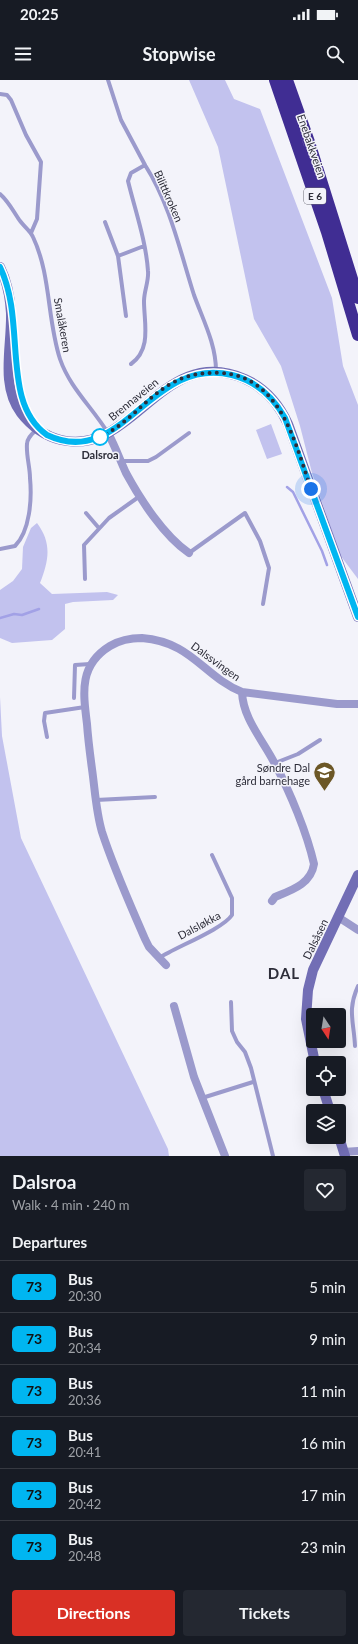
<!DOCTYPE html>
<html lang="en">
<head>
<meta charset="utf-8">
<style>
  :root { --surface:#171b24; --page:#242831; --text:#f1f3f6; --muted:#9ea1a6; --line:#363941; --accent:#d93025 }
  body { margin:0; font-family:Lato,sans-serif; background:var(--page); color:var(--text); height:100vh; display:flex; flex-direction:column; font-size:15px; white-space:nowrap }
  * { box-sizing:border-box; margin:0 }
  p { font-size:13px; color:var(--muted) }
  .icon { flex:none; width:22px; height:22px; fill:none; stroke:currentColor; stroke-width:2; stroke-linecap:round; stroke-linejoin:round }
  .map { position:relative; height:1076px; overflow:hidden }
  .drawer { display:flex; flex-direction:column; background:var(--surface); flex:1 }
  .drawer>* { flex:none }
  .badge { padding:0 8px; border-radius:6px; font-size:14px; line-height:26px }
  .needle { width:26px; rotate:168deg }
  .fabs { position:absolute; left:306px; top:928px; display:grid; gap:8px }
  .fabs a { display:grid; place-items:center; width:40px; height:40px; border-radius:4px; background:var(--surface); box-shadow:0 4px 16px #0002; font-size:20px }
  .you { position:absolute; width:20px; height:20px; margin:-10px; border:3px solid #fff; border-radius:50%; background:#1a73e8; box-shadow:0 0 0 6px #1a73e833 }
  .map>.badge { position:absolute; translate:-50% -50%; box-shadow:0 0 0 2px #fff }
  h2 { padding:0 12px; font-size:15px; line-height:36px }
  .round { display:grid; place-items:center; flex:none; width:42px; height:42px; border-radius:4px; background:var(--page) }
  .headline { display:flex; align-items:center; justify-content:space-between; height:68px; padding:0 12px }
  h1 { font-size:19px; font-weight:700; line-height:30px }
  .cta { display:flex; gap:8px; margin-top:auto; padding:8px 12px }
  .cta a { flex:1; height:46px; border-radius:4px; background:var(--accent); color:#fff; font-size:16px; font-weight:700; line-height:46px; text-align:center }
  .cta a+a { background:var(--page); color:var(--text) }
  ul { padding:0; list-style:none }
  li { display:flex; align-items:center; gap:12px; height:52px; padding:0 12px; border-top:1px solid var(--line) }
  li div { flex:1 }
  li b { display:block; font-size:15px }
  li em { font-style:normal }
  li .badge { min-width:44px; font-weight:700; text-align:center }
  .status { display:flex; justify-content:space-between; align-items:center; height:28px; padding:0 20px; background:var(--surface); direction:ltr }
  .status svg { height:11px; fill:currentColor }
  header { display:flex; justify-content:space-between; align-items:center; height:52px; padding:0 12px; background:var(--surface); font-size:18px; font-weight:700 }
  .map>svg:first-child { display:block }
</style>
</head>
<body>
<div class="status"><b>20:25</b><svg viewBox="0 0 49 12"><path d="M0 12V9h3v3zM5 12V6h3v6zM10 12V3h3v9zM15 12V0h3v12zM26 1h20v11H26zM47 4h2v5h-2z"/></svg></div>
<header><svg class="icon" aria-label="menu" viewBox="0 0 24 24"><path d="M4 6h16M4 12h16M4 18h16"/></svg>Stopwise<svg class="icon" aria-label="search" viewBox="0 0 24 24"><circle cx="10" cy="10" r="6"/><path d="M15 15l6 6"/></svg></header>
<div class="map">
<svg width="358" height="1076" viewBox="0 0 358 1076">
  <rect width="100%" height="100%" fill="#f3f3fa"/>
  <!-- green -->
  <path fill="#c2c2ee" d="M189 0H225L234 19 260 29 332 218 343 286 358 325V499L340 475 312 393 300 346 281 286 254 239 218 67Z
    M271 344 282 374 267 379 256 350Z
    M37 443C52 463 49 480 40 503L52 514 107 512 118 515 113 520 73 522 65 524V549L52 560 12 563 0 558V510L13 501 22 489 23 467 31 448Z
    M0 617 2 656 21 758 168 1069 169 1076H0Z"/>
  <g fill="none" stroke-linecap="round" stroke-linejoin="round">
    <!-- stream -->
    <path stroke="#a2a1e6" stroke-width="2.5" d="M287 407 293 412 322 471 327 485
      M0 538 14 534 22 535 39 529"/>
    <!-- lane -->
    <path stroke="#9b9acc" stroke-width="4" d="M108 0 121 40 145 85
      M0 14 7 15 11 20 26 55 41 82 37 139 31 153
      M0 114C8 121 12 129 18 138 22 145 30 150 33 157 51 195 47 239 60 279 70 308 92 327 108 353
      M105 142 118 176
      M126 236 118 176 144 166
      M131 284C152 269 144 243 144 221 144 211 149 201 148 191 146 161 135 130 128 101L131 93 145 85C170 124 180 171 194 215 203 240 216 264 216 291
      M121 381H148L156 377 189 353
      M86 433 98 447
      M0 469 15 466C30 451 32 419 30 398 30 387 26 375 27 364 27 358 32 354 37 349
      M189 473 245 433 260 461 269 488 263 524
      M85 499 84 465 109 438 140 416
      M74 618 75 585 90 584
      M47 657 44 641 45 633 85 627
      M275 683 298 674 320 660
      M96 720 155 717
      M159 878C176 867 223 849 232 835V818L212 775
      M231 922 232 951 237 962 245 972 251 988 273 1076
      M355 966C354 942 347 930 358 906
      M202 1018 253 1002"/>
    <!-- street -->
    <path stroke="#9b9acc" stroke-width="8" d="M108 353C115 366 120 380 126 393 140 419 164 456 189 473
      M242 612C243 639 263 660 275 684 290 712 307 753 314 784 311 804 292 810 275 817L272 821
      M338 837 358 850
      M166 885 149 867 145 859C130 824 114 789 102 752 96 732 95 710 92 689 90 674 88 659 87 644 83 612 79 585 110 566 120 560 131 558 142 558 192 562 203 596 242 612L337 624H358
      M174 926 194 997 225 1076
      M343 1072 358 1071"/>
    <!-- secondary -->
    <path stroke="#726eb5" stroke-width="10" d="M0 187C7 201 10 217 11 233 12 266 0 305 21 333 31 346 45 356 61 360 134 377 162 262 245 299 265 308 279 324 288 344L358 537
      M315 983 306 939 308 910 313 890 358 795
      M323 1009 330 1031
      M339 1057 345 1076"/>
    <!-- highway -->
    <path stroke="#402d93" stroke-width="12" d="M275 0 327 152 358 255
      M287 0 309 62 358 218"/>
  </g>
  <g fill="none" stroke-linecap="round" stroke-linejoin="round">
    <defs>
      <path id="line" d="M0 187C27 243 0 322 47 355 123 391 150 275 232 295 256 301 273 317 285 338L358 537"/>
    </defs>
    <!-- line casing -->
    <use href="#line" stroke="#fff" stroke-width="9"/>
    <!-- line -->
    <use href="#line" stroke="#00b6f1" stroke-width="6"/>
    <!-- walk -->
    <path stroke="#2d2d39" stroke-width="4" stroke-dasharray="0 7.2" d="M100 357C127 345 145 319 170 304 186 295 202 292 220 293 281 296 295 363 311 409"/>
  </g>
  <!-- icons -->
  <defs>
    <symbol id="school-pin" viewBox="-11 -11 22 30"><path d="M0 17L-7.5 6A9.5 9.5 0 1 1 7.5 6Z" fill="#6c5726" stroke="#f3f3fa"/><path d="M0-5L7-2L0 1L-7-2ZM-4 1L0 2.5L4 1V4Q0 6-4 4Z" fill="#fff"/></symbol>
  </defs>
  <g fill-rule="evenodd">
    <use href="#school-pin" x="312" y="680" width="25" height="34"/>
  </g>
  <!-- markers -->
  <circle fill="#fff" stroke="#00b6f1" stroke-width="2" cx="100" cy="357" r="8"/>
  <g text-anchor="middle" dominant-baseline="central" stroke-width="3" stroke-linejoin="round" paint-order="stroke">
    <!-- shield labels -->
    <rect fill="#f3f3fa" stroke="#686873" stroke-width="1" x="304" y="108" width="22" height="16" rx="3"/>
    <g font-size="10" font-weight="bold" fill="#2d2d39">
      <text x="315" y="116">E 6</text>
    </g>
    <!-- street labels -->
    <g font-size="11" fill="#2d2d39" stroke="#f3f3fa">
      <text transform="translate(312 66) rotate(71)">Enebakkveien</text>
      <text transform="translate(169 116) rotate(66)">Bilittkroken</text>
      <text transform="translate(63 245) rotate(80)">Smalåkeren</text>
      <text transform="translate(133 319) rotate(-39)">Brennaveien</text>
      <text transform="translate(216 581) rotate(36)">Dalssvingen</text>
      <text transform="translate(199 845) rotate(-28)">Dalsløkka</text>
      <text transform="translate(315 859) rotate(-64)">Dalsåsen</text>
    </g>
    <!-- stop labels -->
    <g font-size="11" font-weight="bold" fill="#2d2d39" stroke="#f3f3fa">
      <text x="100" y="374">Dalsroa</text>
    </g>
    <!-- poi labels -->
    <g font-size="11" fill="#2d2d39" stroke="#f3f3fa" text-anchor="end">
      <text x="310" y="687">Søndre Dal<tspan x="310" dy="13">gård barnehage</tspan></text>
    </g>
    <!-- district labels -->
    <g font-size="15" font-weight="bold" letter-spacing="1" fill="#2d2d39" stroke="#f3f3fa">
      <text x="284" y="893">DAL</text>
    </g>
  </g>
</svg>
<div class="fabs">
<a><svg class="needle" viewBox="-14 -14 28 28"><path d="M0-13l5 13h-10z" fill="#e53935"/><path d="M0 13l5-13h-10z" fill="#9ea1a6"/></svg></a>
<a><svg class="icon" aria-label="locate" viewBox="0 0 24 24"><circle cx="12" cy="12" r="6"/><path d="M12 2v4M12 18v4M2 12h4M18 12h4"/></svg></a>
<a><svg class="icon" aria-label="layers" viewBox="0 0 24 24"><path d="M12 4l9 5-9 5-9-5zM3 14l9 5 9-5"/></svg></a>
</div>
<div class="you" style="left:311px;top:409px"></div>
</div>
<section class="drawer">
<div class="headline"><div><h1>Dalsroa</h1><p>Walk · 4 min · 240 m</p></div><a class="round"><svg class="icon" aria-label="heart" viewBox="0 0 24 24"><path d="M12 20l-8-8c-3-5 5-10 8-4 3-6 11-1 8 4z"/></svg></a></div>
<h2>Departures</h2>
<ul>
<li><span class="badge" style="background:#00b6f1;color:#111">73</span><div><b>Bus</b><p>20:30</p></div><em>5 min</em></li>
<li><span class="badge" style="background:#00b6f1;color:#111">73</span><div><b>Bus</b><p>20:34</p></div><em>9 min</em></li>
<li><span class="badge" style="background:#00b6f1;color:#111">73</span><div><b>Bus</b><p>20:36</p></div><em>11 min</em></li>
<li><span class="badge" style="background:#00b6f1;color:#111">73</span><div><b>Bus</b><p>20:41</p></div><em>16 min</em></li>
<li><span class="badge" style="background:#00b6f1;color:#111">73</span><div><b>Bus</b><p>20:42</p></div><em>17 min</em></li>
<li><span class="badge" style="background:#00b6f1;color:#111">73</span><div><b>Bus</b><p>20:48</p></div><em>23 min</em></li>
</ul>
<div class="cta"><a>Directions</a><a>Tickets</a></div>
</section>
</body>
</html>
